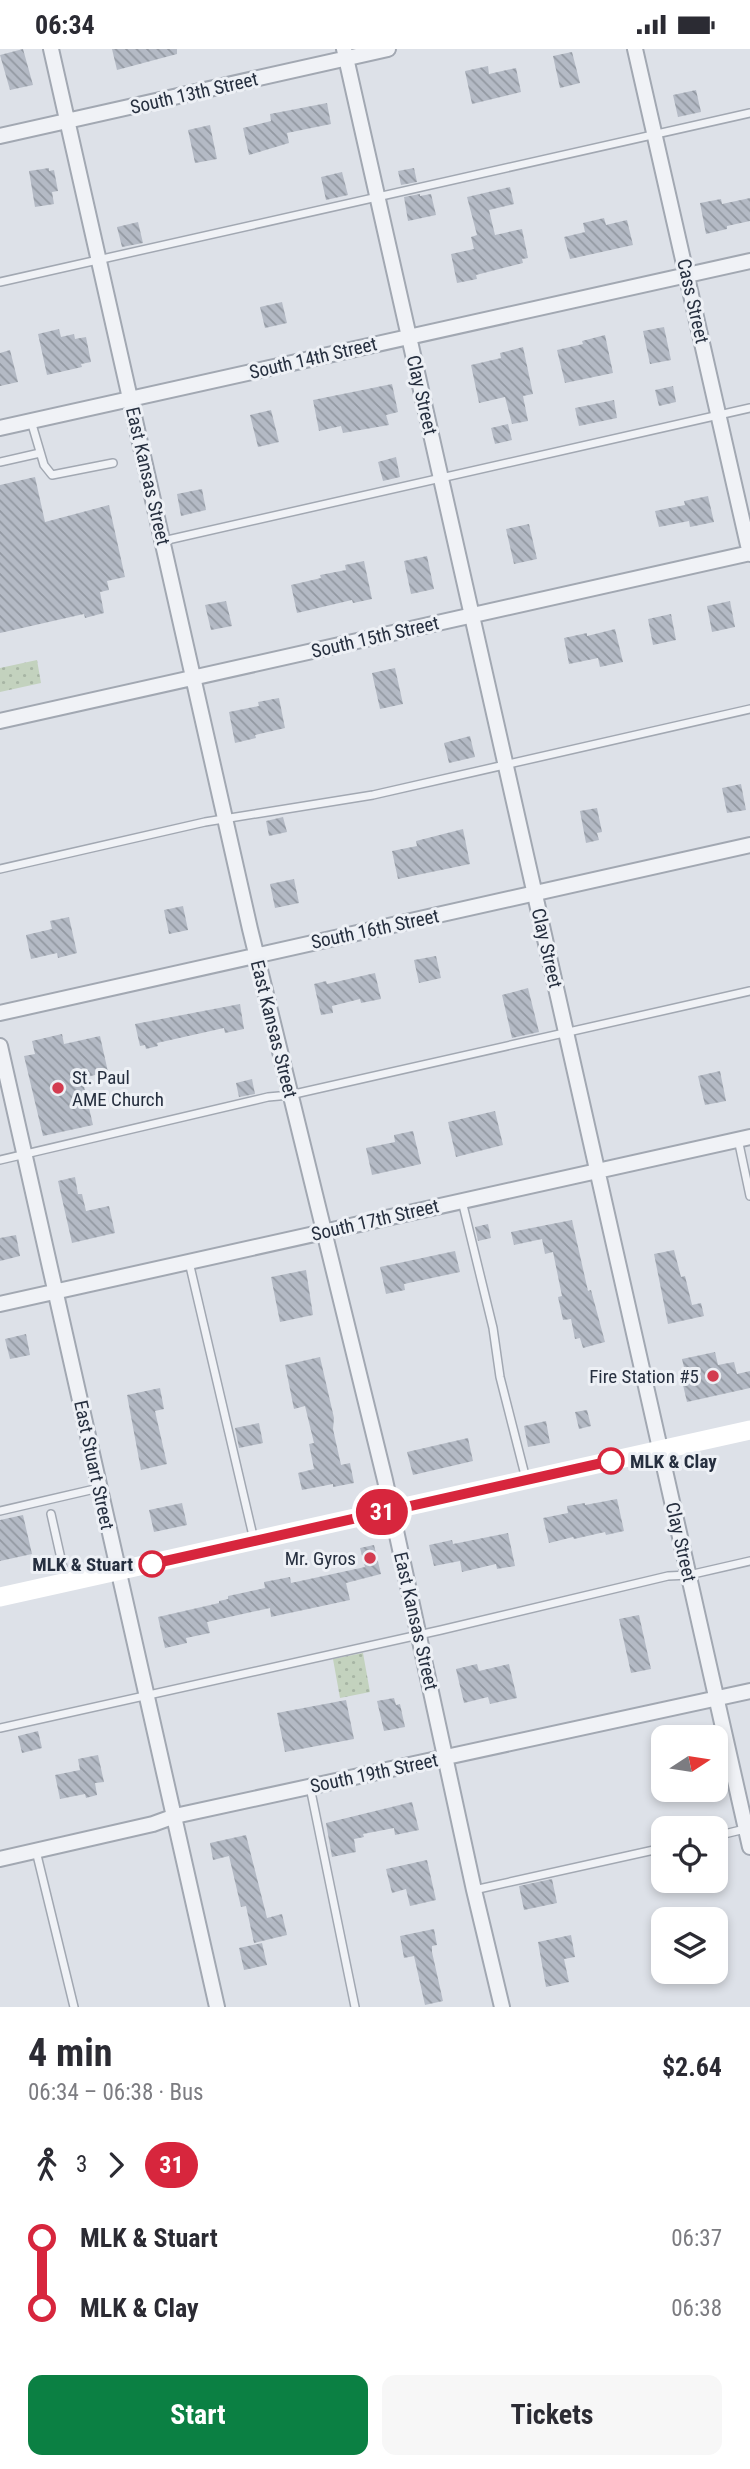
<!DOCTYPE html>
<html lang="en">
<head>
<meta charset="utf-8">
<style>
  :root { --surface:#fff; --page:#f7f7f7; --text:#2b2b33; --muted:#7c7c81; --accent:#0b8043 }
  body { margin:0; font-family:"Roboto Condensed",sans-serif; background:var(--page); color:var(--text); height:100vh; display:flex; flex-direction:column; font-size:26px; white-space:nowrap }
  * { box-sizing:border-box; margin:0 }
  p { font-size:23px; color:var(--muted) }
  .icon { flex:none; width:38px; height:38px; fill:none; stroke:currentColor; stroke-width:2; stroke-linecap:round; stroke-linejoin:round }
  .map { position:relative; height:1958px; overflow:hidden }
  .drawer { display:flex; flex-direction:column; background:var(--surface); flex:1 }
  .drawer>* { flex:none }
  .badge { padding:0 14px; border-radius:23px; font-size:24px; line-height:46px }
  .needle { width:46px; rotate:78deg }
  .tools { position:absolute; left:651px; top:1676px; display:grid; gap:14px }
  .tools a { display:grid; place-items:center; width:77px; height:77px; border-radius:14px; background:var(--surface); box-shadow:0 4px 10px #0003; font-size:35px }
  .map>.badge { position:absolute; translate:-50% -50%; box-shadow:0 0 0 4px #fff }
  .legs { display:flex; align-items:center; gap:10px; height:77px; padding:0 28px; font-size:23px }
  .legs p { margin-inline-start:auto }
  .summary { display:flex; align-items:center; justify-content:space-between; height:119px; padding:0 28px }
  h1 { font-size:38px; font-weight:700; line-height:52px }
  .action { display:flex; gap:14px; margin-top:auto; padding:14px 28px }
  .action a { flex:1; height:80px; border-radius:14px; background:var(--accent); color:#fff; font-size:28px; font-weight:700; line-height:80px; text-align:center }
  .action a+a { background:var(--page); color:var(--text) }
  ul { padding:0 28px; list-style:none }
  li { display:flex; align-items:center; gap:24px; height:70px; font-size:26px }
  li i { display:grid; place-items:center; width:10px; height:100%; margin:0 9px; background:currentColor }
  li i::after { content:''; width:18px; height:18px; margin:-9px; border:5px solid; border-radius:50%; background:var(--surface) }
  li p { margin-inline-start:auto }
  li:first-child i { background:linear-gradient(#0000 50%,currentColor 0) }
  li:last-child i { background:linear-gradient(currentColor 50%,#0000 0) }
  .status { display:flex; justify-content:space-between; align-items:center; height:49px; padding:0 35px; background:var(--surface); direction:ltr }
  .status svg { height:19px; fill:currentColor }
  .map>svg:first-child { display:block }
</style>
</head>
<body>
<div class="status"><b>06:34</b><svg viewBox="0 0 49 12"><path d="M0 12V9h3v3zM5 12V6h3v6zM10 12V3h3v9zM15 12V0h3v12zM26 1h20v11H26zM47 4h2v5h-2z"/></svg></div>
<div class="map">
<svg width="750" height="1958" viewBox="0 0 750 1958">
  <defs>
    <pattern id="park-dots" width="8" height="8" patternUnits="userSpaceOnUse" patternTransform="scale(1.75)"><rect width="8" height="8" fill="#c3d2be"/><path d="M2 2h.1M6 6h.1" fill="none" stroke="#a7b5a4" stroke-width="1.8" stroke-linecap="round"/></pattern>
    <pattern id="building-back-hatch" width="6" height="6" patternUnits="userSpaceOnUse" patternTransform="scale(1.75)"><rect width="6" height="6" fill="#b4bac5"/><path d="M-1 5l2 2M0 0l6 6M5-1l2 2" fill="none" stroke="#9298a1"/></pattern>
  </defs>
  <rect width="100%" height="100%" fill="#dde1e8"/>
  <!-- park -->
  <path fill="url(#park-dots)" d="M37 611 41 634 0 643V619Z
    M363 1604 370 1643 340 1649 333 1610Z"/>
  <!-- building -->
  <path fill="url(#building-back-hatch)" d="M23 0 33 36 10 41 0 6Z
    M112 0H177V5L117 21Z
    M572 3 580 34 560 39 553 7Z
    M488 17 489 25 516 19 521 43 472 55 465 22Z
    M696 41 701 63 678 68 673 46Z
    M327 54 331 75 287 84 289 94 249 106 243 79 271 72 270 65Z
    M210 76 217 110 195 114 188 81Z
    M49 119V122L54 121 58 142 52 143 54 155 35 158 29 122Z
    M414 119 417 133 401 136 398 122Z
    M342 123 348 146 326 151 321 128Z
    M510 138 514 155 489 161 495 186 522 180 528 209 522 210 523 214 476 226 477 230 457 234 451 205 474 200 471 188 477 186 467 148Z
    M420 145V147L431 145 436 166 408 172 404 148Z
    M750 149V172L727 177V180L706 185 700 154 721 150 722 155Z
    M604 169 606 176 627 171 633 196 570 210 564 188 585 183 583 174Z
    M138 173 143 194 122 198 117 178Z
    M282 253 287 274 265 279 260 258Z
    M664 278 671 311 650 315 643 282Z
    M59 280 61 288 74 285 75 290 86 288 91 313 81 315 82 318 47 326 38 285Z
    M605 286 613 324 565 334 557 301 583 295 582 292Z
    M523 298 533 345 523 347 528 372 512 375 505 348 479 354 471 316 501 309 500 304Z
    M10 301 18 333 0 337V304Z
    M392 335 398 363 386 366 389 376 343 384 341 377 319 382 313 351Z
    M673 337 676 353 659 357 655 341Z
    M614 351 617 369 579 377 575 359Z
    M271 361 279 393 258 398 250 366Z
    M508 375 512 391 495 395 491 379Z
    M396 408 400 428 383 432 378 413Z
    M35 428 45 473 109 456 125 528 107 532 109 541 100 543 104 564 85 569 84 565 0 584V436Z
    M202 440 206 461 181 467 177 445Z
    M708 447 714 473 690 478 689 472 659 478 655 462 685 456 684 452Z
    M529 475 537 510 514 515 506 480Z
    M427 507 434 540 411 545 404 512Z
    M364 512 372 550 353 554 352 551 297 564 291 536 321 529 320 526 346 521 345 516Z
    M226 552 232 577 211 581 205 556Z
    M730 552 735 578 712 583 707 557Z
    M671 565 676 591 653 596 648 570Z
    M615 580 623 613 600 618 598 609 569 615 564 589 587 584V587Z
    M395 619 403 655 380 660 372 624Z
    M279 649 285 679 255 686 256 689 235 694 229 663 259 657 258 653Z
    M470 687 475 708 449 714 444 694Z
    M741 735 746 761 727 764 722 739Z
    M597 759 602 783 597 784 599 791 586 794 580 762Z
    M283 768 287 783 269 787 266 772Z
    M463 780 470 815 398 830 392 802 417 797 416 792Z
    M294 830 299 854 275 859 270 835Z
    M183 857 188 881 169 885 164 861Z
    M69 868 77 904 58 909 57 904 31 910 26 886 52 880 50 872Z
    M436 907 441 929 419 934 414 911Z
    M375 924 381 950 361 954 360 950 332 957 333 964 321 966 314 935 326 932 327 935Z
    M528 939 539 983 512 989 502 946Z
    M240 955 244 980 225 984 224 979 157 994 158 997 146 1000 145 996 140 997 135 975Z
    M62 985 64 995 100 987 108 1023 82 1029 93 1076 43 1087 24 1007 35 1005 32 992Z
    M720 1022 726 1052 705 1056 698 1027Z
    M252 1030 255 1045 239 1048 236 1034Z
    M495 1062 503 1096 456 1108 448 1073Z
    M413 1082 421 1115 372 1126 366 1099 395 1093 394 1086Z
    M75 1128 78 1145H82L86 1162 109 1157 115 1184 72 1194 58 1132Z
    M572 1171 588 1242 591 1241 605 1293 583 1299 580 1289 575 1290 571 1270 563 1271 558 1248 562 1247 553 1203 545 1205 542 1190 514 1196 511 1183Z
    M488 1175 491 1189 478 1192 475 1178Z
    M16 1186 20 1207 0 1212V1189Z
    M674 1201 681 1228 685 1227 692 1256 701 1254 704 1267 668 1275 654 1205Z
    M455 1202 460 1223 404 1235 405 1241 386 1245 380 1218Z
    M306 1221 313 1266 280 1273 271 1228Z
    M26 1285 30 1306 10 1310 5 1290Z
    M715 1303 718 1316 734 1313 737 1325 750 1322V1339L687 1353 683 1336 688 1335 682 1310Z
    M320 1308 334 1369 333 1380 341 1416 350 1414 354 1434 333 1438V1435L302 1441 298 1424 314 1420 309 1395 314 1394 305 1357 294 1360 285 1316Z
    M160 1339 164 1360 155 1362 167 1415 141 1421 127 1346Z
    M587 1361 591 1377 579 1380 575 1363Z
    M546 1372 550 1394 528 1398 524 1377Z
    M259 1374 263 1394 239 1399 235 1379Z
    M468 1389 473 1412 413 1426 407 1403Z
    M617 1450 624 1482 606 1486 605 1483 574 1490 573 1488 549 1494 543 1469 568 1464 567 1457 585 1454V1456Z
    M182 1454 187 1476 154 1483 149 1461Z
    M23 1466 32 1505 0 1512V1471Z
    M508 1484 515 1517 497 1520 496 1515 462 1523 460 1512 434 1517 429 1496 452 1491 453 1495Z
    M374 1496 381 1525 346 1534 350 1551 271 1568 270 1559 207 1573 210 1584 186 1589 187 1594 165 1599 158 1568 219 1554V1552L228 1550V1547L265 1539 264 1533 290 1528 291 1534 365 1518 360 1499Z
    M639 1566 651 1620 631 1624 619 1570Z
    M477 1615 479 1622 509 1615 517 1649 490 1655 488 1648 464 1654 456 1620Z
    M394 1649 396 1656 400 1655 405 1678 384 1682 377 1652Z
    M346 1651 354 1690 285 1703 277 1664Z
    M38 1682 42 1699 22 1704 18 1687Z
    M98 1706 104 1733 95 1734 97 1746 86 1749 85 1745 60 1750 55 1726 80 1721 78 1710Z
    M412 1753 419 1781 395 1786 394 1779 363 1785 364 1788 354 1790 356 1803 332 1808 326 1774Z
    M246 1786 267 1869 282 1865 287 1886 254 1894 246 1857 241 1858 229 1807 213 1811 210 1794Z
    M427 1811 436 1851 410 1857 406 1840 392 1844 386 1820Z
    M552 1830 557 1854 524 1861 519 1837Z
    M434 1880 437 1896 432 1897V1903L443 1952 425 1956 414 1907 404 1909 400 1887Z
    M571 1886 575 1908 564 1910 569 1933 546 1938 538 1893Z
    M262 1894 267 1916 244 1921 239 1899Z"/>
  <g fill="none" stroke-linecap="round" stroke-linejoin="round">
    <defs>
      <path id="lane" d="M0 233 750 64
        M31 372 44 416 52 426 113 414
        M0 413 40 404
        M163 492 750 359
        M0 820 205 773 373 746 750 660
        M738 1090 750 1147
        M0 1111 268 1048 290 1046 750 942
        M462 1152 493 1279 500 1328 526 1430
        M189 1213 254 1491
        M0 1462 99 1439
        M51 1465 66 1532
        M0 1679 441 1581 668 1527 689 1526 750 1512
        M310 1738 355 1958
        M716 1787 745 1780
        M36 1802 74 1958
        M474 1841 663 1799"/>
      <path id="street" d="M51 0 250 880 385 1431 474 1841 502 1958
        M344 0 750 1798
        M635 0 750 505
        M0 87 388 0
        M0 379 750 212
        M0 672 750 504
        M0 964 750 796
        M0 997 217 1958
        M0 1255 750 1088
        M0 1810 153 1775 175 1767 750 1642"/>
    </defs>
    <!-- lane casing -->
    <use href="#lane" stroke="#a2a8b2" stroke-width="10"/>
    <!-- street casing -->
    <use href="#street" stroke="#a2a8b2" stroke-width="18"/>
    <!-- lane -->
    <use href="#lane" stroke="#f0f2f6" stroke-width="7"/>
    <!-- street -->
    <use href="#street" stroke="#f0f2f6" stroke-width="14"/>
    <!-- secondary -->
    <path stroke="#fff" stroke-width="19" d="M0 1548 750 1381"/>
  </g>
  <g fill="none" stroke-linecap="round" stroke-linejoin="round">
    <defs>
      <path id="line-1" d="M152 1515 611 1412"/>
    </defs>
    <!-- line-1 casing -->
    <use href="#line-1" stroke="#fff" stroke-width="16"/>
    <!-- line-1 -->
    <use href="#line-1" stroke="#d7263d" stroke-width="10"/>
  </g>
  <!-- markers -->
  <g fill="#d33c50" stroke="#edf0f5" stroke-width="2.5">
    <circle cx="58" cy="1039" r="7"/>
    <circle cx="713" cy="1327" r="7"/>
    <circle cx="370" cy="1509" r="7"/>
  </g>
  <g fill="#fff" stroke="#d7263d" stroke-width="3.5">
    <circle cx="611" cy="1412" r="12"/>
    <circle cx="152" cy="1515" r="12"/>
  </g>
  <g text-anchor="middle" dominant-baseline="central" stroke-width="6" stroke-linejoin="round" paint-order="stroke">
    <!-- street labels -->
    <g font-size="19" fill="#262f3f" stroke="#edf0f5">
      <text transform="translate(194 44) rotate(-13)">South 13th Street</text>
      <text transform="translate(693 252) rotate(77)">Cass Street</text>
      <text transform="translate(313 309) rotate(-13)">South 14th Street</text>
      <text transform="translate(422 346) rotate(77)">Clay Street</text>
      <text transform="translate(148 427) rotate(77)">East Kansas Street</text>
      <text transform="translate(375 588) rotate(-13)">South 15th Street</text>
      <text transform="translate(375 880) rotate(-12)">South 16th Street</text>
      <text transform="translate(547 899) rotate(77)">Clay Street</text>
      <text transform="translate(274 980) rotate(76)">East Kansas Street</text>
      <text transform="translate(375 1171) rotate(-13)">South 17th Street</text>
      <text transform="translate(94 1416) rotate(78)">East Stuart Street</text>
      <text transform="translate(681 1493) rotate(77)">Clay Street</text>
      <text transform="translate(416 1572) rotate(77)">East Kansas Street</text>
      <text transform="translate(374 1724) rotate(-12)">South 19th Street</text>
    </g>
    <!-- poi labels -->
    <g font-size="19" fill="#262f3f" stroke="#edf0f5" text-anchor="end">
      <text x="72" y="1028" text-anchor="start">St. Paul<tspan x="72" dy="22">AME Church</tspan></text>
      <text x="699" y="1327">Fire Station #5</text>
      <text x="356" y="1509">Mr. Gyros</text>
    </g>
    <!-- stop labels -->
    <g font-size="19" font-weight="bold" fill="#262f3f" stroke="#edf0f5" text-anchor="start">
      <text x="630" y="1412">MLK &amp; Clay</text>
      <text x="133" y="1515" text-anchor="end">MLK &amp; Stuart</text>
    </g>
  </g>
</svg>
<div class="tools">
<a><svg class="needle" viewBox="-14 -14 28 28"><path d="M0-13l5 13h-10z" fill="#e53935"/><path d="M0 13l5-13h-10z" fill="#7c7c81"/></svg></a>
<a><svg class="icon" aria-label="locate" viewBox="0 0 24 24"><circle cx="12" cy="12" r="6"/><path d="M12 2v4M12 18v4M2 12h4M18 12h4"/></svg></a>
<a><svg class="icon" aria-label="layers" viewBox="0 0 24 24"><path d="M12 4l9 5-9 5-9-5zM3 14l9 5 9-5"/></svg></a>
</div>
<b class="badge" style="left:382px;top:1463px;background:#d7263d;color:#fff">31</b>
</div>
<section class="drawer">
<div class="summary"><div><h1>4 min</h1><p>06:34 – 06:38 · Bus</p></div><b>$2.64</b></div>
<div class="legs"><svg class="icon" aria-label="walk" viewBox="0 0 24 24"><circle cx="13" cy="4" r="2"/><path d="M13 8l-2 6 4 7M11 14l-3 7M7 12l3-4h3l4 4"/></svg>3<svg class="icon" aria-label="forward" viewBox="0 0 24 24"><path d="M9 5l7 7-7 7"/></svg><b class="badge" style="background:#d7263d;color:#fff">31</b></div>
<ul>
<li><i style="color:#d7263d"></i><b>MLK &amp; Stuart</b><p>06:37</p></li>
<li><i style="color:#d7263d"></i><b>MLK &amp; Clay</b><p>06:38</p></li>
</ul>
<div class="action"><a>Start</a><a>Tickets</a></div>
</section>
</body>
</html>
